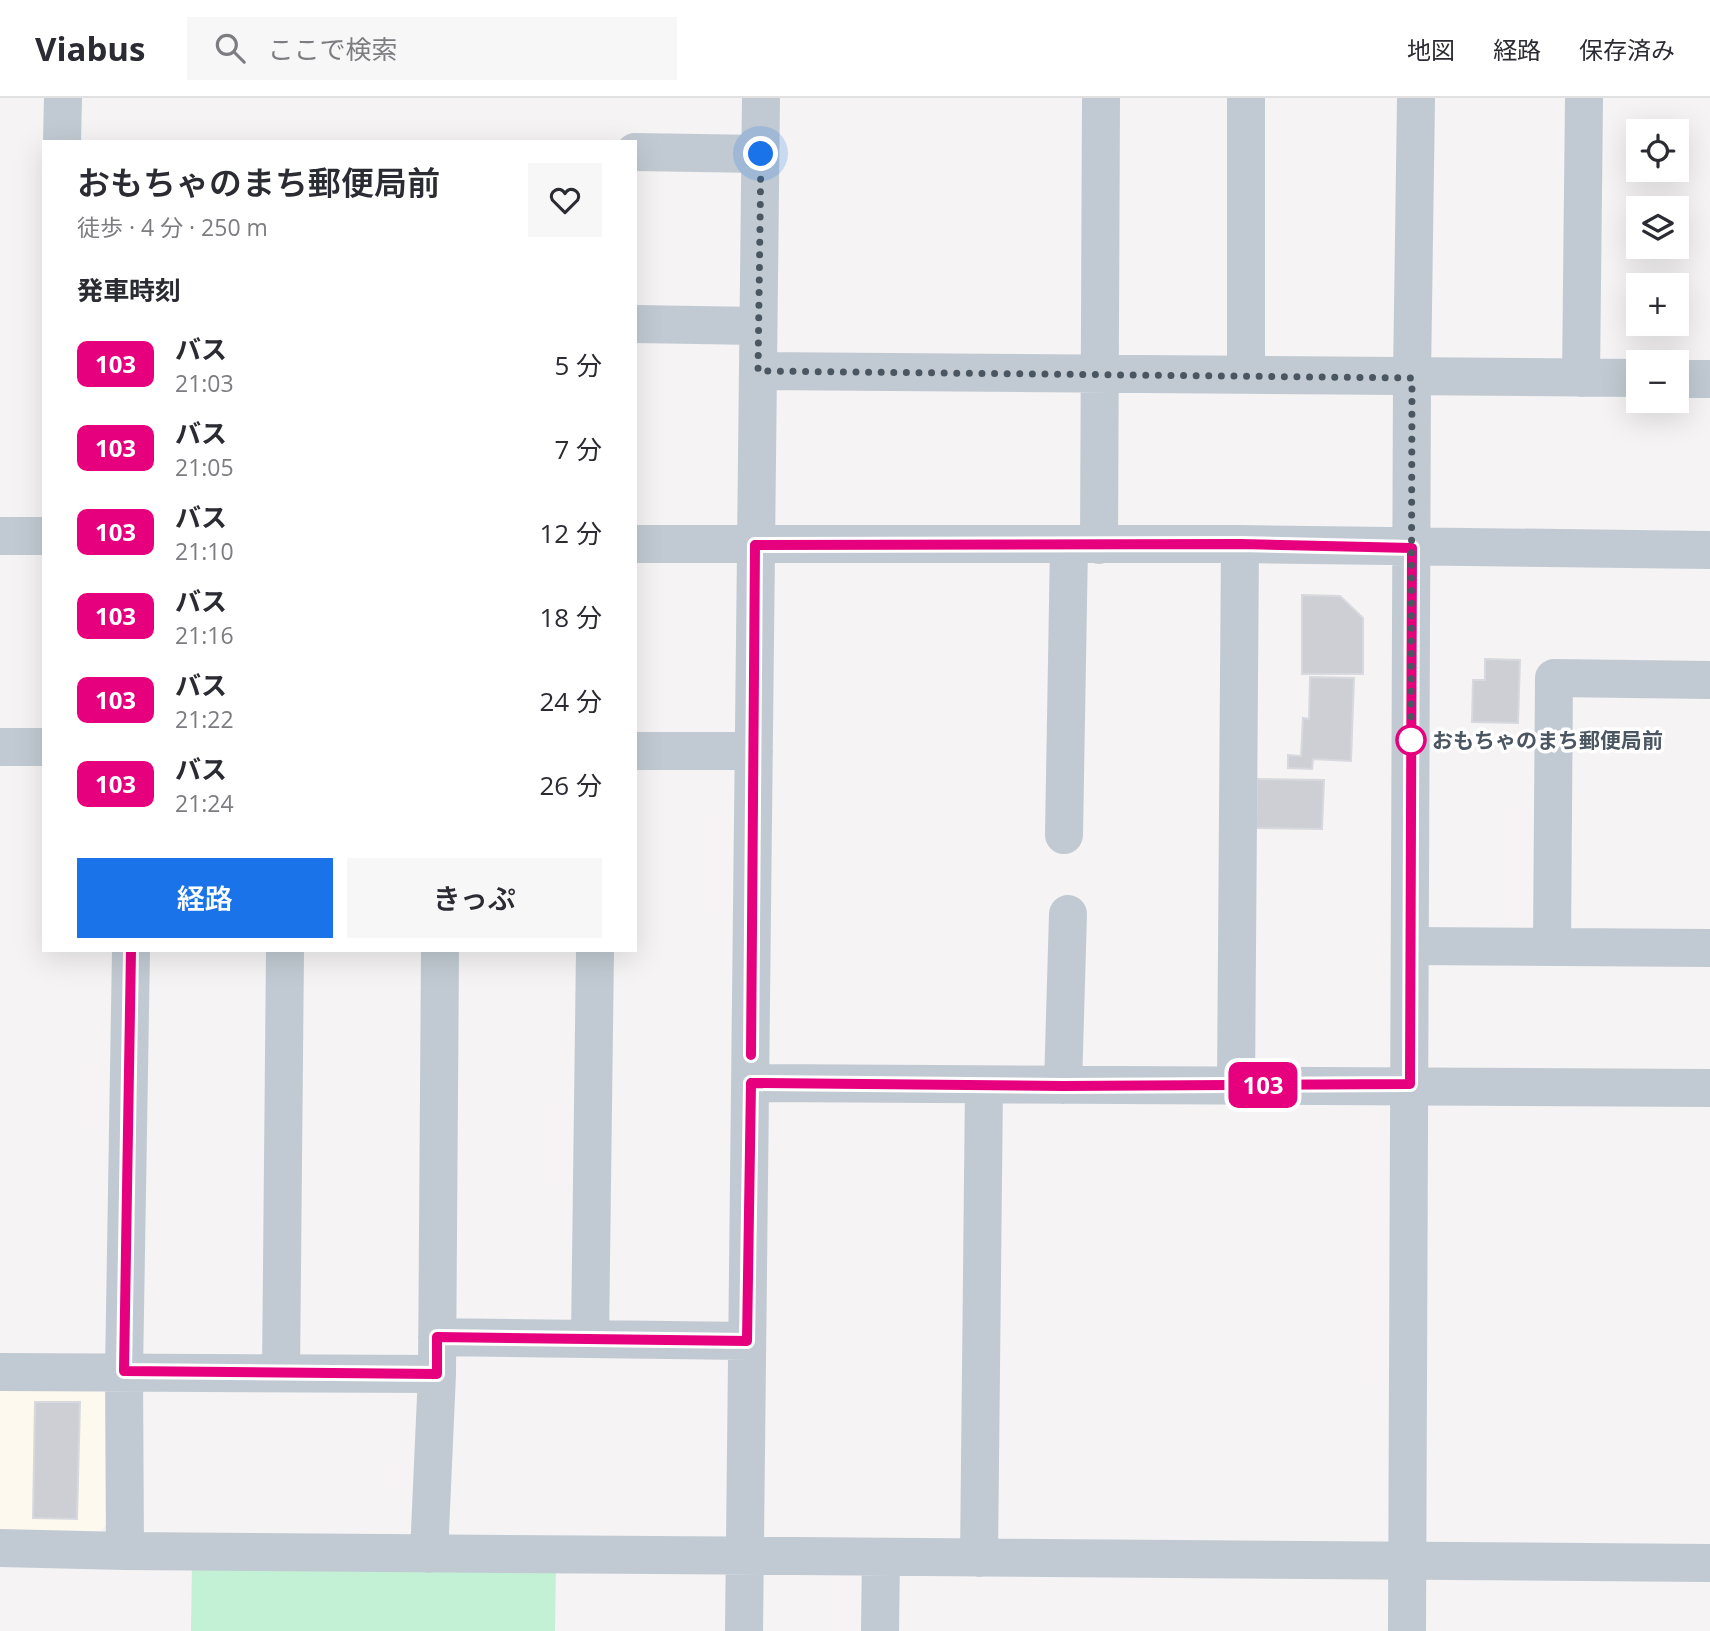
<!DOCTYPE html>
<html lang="ja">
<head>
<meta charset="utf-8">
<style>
  :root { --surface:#fff; --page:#f7f7f7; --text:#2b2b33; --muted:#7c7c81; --line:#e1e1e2; --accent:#1a73e8 }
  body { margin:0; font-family:"Open Sans","Noto Sans JP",sans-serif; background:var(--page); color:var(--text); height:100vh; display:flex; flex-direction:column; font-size:26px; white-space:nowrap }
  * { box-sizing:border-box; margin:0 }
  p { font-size:23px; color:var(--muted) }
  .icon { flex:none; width:38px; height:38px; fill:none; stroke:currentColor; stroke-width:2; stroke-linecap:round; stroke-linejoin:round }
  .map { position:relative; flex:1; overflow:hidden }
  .panel { position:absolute; left:42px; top:42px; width:595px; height:812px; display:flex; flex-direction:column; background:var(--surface); border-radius:0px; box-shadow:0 7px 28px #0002 }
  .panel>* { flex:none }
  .badge { padding:0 14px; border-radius:10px; font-size:24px; line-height:46px }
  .buttons { position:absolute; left:1626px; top:21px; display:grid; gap:14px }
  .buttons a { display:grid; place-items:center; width:63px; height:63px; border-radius:0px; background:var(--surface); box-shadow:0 7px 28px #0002; font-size:35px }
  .you { position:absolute; width:35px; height:35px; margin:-18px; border:5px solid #fff; border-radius:50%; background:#1a73e8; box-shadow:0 0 0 10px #1a73e833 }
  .map>.badge { position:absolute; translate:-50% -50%; box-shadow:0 0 0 4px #fff }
  h2 { padding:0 35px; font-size:26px; line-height:63px }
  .round { display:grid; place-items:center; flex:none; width:74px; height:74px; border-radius:0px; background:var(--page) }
  .headline { display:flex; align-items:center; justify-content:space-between; height:119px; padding:0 35px }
  h1 { font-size:33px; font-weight:600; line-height:52px }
  .cta { display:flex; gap:14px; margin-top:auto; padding:14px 35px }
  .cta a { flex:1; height:80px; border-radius:0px; background:var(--accent); color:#fff; font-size:28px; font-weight:600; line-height:80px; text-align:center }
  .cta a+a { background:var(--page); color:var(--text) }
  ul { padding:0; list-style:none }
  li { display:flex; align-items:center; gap:21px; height:84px; padding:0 35px }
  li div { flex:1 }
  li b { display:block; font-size:26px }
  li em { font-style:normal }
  li .badge { min-width:77px; font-weight:700; text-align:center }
  header { display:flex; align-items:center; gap:42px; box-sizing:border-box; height:98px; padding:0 35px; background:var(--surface); border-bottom:2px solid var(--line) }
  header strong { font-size:33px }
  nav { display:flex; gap:38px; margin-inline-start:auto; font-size:24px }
  .search { width:490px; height:63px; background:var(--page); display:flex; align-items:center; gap:18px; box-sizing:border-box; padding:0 24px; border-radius:0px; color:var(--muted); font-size:26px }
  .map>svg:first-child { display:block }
</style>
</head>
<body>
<header>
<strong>Viabus</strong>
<div class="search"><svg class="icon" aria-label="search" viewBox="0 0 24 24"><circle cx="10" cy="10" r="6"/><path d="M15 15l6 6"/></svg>ここで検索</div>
<nav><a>地図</a><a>経路</a><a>保存済み</a></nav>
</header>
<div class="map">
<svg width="1710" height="1533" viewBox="0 0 1710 1533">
  <rect width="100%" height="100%" fill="#f5f3f3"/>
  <!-- commercial -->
  <path fill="#fdf9ef" d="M0 1282 114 1294 110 1424 96 1437 0 1434Z"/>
  <!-- green -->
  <path fill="#c3f1d5" d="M192 1462 556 1466 555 1533H191Z"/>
  <!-- building -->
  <path fill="#cdcfd5" stroke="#d7d9de" stroke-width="2" d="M1302 497 1340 498 1363 520V576H1302Z
    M1485 561 1520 562 1518 625 1472 624 1473 582H1485Z
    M1310 579 1354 580 1351 663 1313 661 1312 671 1288 670V657L1301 658 1303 620 1309 621Z
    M1257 681 1324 682 1322 731 1256 730Z
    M35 1304H80L77 1421 33 1420Z"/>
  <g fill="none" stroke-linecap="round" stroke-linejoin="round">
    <!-- minor -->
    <path stroke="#c1cad2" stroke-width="38" d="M62 44 63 0
      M635 54 760 56
      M635 226 758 228
      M758 273 1638 280
      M1246 277V0
      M1581 280 1584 0
      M1676 281H1710
      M1099 447 1101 0
      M0 649H44
      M635 653H754
      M1064 737 1069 447
      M1411 848 1710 850
      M1552 849 1554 580 1710 582
      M751 985C1070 988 1390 986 1710 990
      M1063 987 1068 816
      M1236 987 1240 446
      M437 1239 747 1243
      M590 1241 595 852
      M0 1274 437 1276
      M281 1275 285 852
      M0 1450 125 1453 1710 1465
      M125 1453 124 1274 131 852
      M429 1456 437 1276 440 852
      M979 1460 984 987
      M744 1533 761 0
      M880 1533 881 1459"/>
    <!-- tertiary -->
    <path stroke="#c1cad2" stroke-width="38" d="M0 438H44
      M635 446H1240L1710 452
      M1407 1533 1412 280 1416 0"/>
  </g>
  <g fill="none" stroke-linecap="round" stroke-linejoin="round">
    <defs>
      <path id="line" d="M131 852 124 1273 437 1276V1239L747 1243 751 985 1063 988 1410 986 1412 450 1240 446 755 447 751 957"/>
    </defs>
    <!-- line casing -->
    <use href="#line" stroke="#fff" stroke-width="16"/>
    <!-- line -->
    <use href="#line" stroke="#e6007e" stroke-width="10"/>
    <!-- walk -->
    <path stroke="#4a5661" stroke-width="7" stroke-dasharray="0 12.6" d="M761 56 758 273 1412 280 1411 642"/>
  </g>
  <!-- markers -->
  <circle fill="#fff" stroke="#e6007e" stroke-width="3.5" cx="1411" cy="642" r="14"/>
  <g text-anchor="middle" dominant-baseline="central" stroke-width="7" stroke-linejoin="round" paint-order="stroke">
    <!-- stop labels -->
    <g font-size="21" font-weight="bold" fill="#4a5661" stroke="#fff" text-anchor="start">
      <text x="1432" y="642">おもちゃのまち郵便局前</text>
    </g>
  </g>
</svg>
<div class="buttons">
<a><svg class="icon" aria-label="locate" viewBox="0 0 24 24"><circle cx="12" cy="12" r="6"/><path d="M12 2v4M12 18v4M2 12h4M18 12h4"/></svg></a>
<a><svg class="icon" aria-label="layers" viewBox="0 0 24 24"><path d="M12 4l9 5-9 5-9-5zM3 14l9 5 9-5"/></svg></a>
<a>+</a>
<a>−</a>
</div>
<div class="you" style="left:761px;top:56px"></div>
<b class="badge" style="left:1263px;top:987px;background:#e6007e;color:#fff">103</b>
<section class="panel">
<div class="headline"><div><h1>おもちゃのまち郵便局前</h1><p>徒歩 · 4 分 · 250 m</p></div><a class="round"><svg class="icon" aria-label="heart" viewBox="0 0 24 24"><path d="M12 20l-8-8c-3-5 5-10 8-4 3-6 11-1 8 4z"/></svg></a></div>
<h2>発車時刻</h2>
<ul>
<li><span class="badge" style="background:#e6007e;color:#fff">103</span><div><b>バス</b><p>21:03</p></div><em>5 分</em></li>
<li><span class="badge" style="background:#e6007e;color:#fff">103</span><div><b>バス</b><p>21:05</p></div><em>7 分</em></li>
<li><span class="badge" style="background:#e6007e;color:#fff">103</span><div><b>バス</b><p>21:10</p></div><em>12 分</em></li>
<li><span class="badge" style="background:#e6007e;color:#fff">103</span><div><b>バス</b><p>21:16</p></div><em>18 分</em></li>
<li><span class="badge" style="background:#e6007e;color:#fff">103</span><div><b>バス</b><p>21:22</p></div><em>24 分</em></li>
<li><span class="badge" style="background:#e6007e;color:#fff">103</span><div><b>バス</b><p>21:24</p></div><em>26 分</em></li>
</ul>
<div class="cta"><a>経路</a><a>きっぷ</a></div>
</section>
</div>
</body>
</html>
